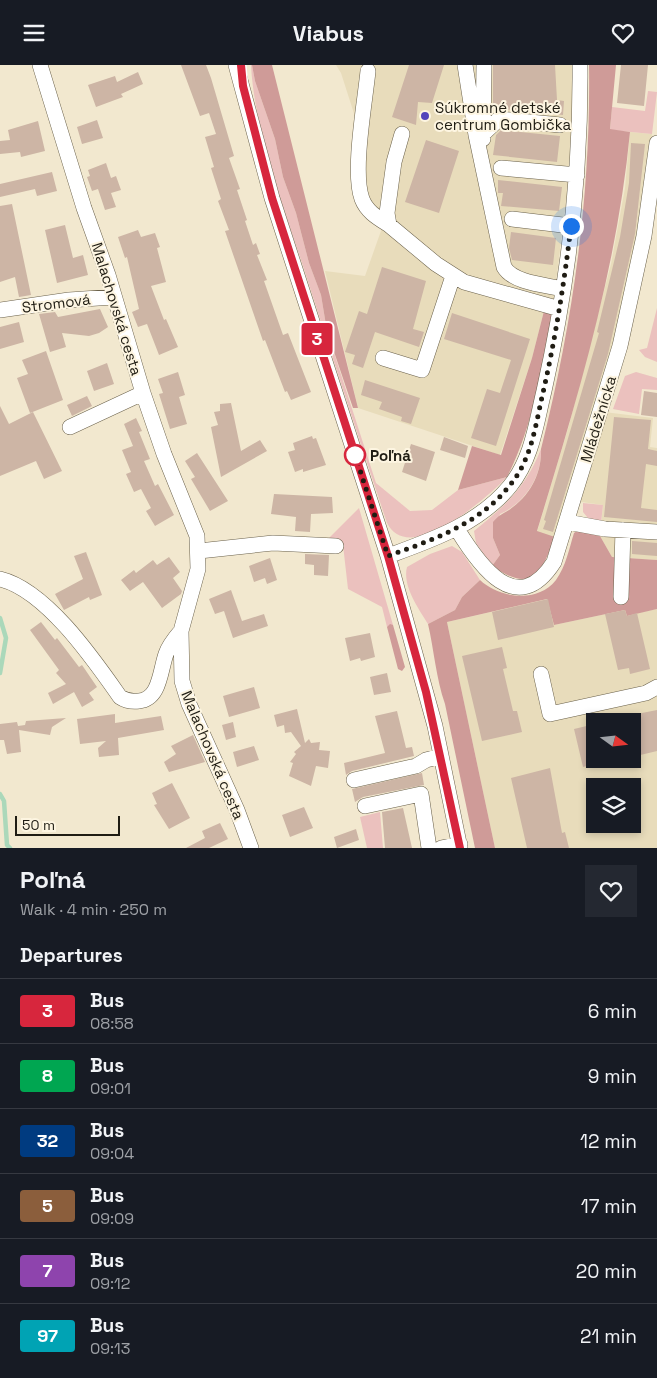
<!DOCTYPE html>
<html lang="en">
<head>
<meta charset="utf-8">
<style>
  :root { --surface:#171b24; --page:#242831; --text:#f1f3f6; --muted:#9ea1a6; --line:#363941 }
  body { margin:0; font-family:"Space Grotesk",sans-serif; background:var(--page); color:var(--text); height:100vh; display:flex; flex-direction:column; font-size:19px; white-space:nowrap }
  * { box-sizing:border-box; margin:0 }
  p { font-size:16px; color:var(--muted) }
  .icon { flex:none; width:28px; height:28px; fill:none; stroke:currentColor; stroke-width:2; stroke-linecap:round; stroke-linejoin:round }
  .map { position:relative; height:783px; overflow:hidden }
  .sheet { display:flex; flex-direction:column; background:var(--surface); flex:1 }
  .sheet>* { flex:none }
  .badge { padding:0 10px; border-radius:4px; font-size:18px; line-height:32px }
  .needle { width:32px; rotate:105deg }
  .fabs { position:absolute; left:586px; top:648px; display:grid; gap:10px }
  .fabs a { display:grid; place-items:center; width:55px; height:55px; border-radius:0px; background:var(--surface); box-shadow:0 2px 8px #0003; font-size:25px }
  .scale { position:absolute; left:15px; bottom:12px; width:105px; box-sizing:border-box; padding-left:5px; border:2px solid #1f1c13; border-top:0; font-size:14px; line-height:18px; white-space:nowrap; color:#1f1c13; -webkit-text-stroke:4px #fdf5e1; paint-order:stroke }
  .you { position:absolute; width:25px; height:25px; margin:-12px; border:4px solid #fff; border-radius:50%; background:#1a73e8; box-shadow:0 0 0 8px #1a73e833 }
  .map>.badge { position:absolute; translate:-50% -50%; box-shadow:0 0 0 2px #fff }
  h2 { padding:0 20px; font-size:19px; line-height:45px }
  .round { display:grid; place-items:center; flex:none; width:52px; height:52px; border-radius:0px; background:var(--page) }
  .headline { display:flex; align-items:center; justify-content:space-between; height:85px; padding:0 20px }
  h1 { font-size:24px; font-weight:700; line-height:38px }
  ul { padding:0; list-style:none }
  li { display:flex; align-items:center; gap:15px; height:65px; padding:0 20px; border-top:1px solid var(--line) }
  li div { flex:1 }
  li b { display:block; font-size:19px }
  li em { font-style:normal }
  li .badge { min-width:55px; font-weight:700; text-align:center }
  header { display:flex; justify-content:space-between; align-items:center; height:65px; padding:0 20px; background:var(--surface); font-size:22px; font-weight:700 }
  .map>svg:first-child { display:block }
</style>
</head>
<body>
<header><svg class="icon" aria-label="menu" viewBox="0 0 24 24"><path d="M4 6h16M4 12h16M4 18h16"/></svg>Viabus<svg class="icon" aria-label="heart" viewBox="0 0 24 24"><path d="M12 20l-8-8c-3-5 5-10 8-4 3-6 11-1 8 4z"/></svg></header>
<div class="map">
<svg width="657" height="783" viewBox="0 0 657 783">
  <rect width="100%" height="100%" fill="#f2e8cf"/>
  <!-- built -->
  <path fill="#e8dcbb" fill-rule="evenodd" d="M336 0H572L573 35 568 122 552 248 544 246 532 293 500 390 358 343 325 206 365 211 382 163 370 153 358 61 341 8Z
    M630 67 652 69 645 125 633 202 596 346 653 353 650 382 657 383V495L612 492 600 471 603 440 567 435 555 472 537 467 569 360 611 199 625 123Z
    M548 534 554 560 625 545 627 550 657 544V783H495L447 557ZM595 656H632V694H595ZM595 721H632V759H595Z"/>
  <!-- green -->
  <path fill="#ebc1be" d="M251 0H252L255 16 275 74 283 112 296 148 309 198 321 230 327 266 376 418 410 446 432 445 458 425 507 412C487 433 409 502 387 458 358 371 330 285 302 198 282 139 254 61 251 0Z
    M648 26 657 27 652 69 610 65 612 42 645 46Z
    M657 243V297L645 292 639 285 647 283Z
    M636 307 657 313V325L642 324 639 349 613 344 625 311Z
    M541 384C542 411 526 437 500 449L493 473 500 490 492 501 476 478 474 466C506 440 526 422 541 384Z
    M583 438 603 440 601 458 588 453 583 447Z
    M359 443 393 560 387 562 382 542 348 524 343 480 338 476 328 474Z
    M452 481 462 487 480 515 462 532 455 545 428 559C419 544 402 521 407 502L430 489Z
    M380 747 383 783H367L360 752Z"/>
  <!-- forest -->
  <path fill="#cf9b98" d="M252 0H272L358 343H353L327 266 321 230 309 198 296 148 283 112 275 74 255 16Z
    M589 0H616L610 64 630 67C617 204 577 335 537 466L555 472C541 510 531 528 492 501L500 490 493 473V457C498 451 502 449 509 445 530 431 542 408 541 384 573 257 591 130 589 0Z
    M544 246 552 248C542 303 533 362 507 412L458 425 472 381 501 390 532 293Z
    M577 466 600 471 612 492 657 495V544L627 551 625 545 554 560 547 534 447 557 495 783H475L445 639C436 613 434 585 428 559L455 545 462 532 480 515C499 533 537 539 556 515 566 501 569 484 574 468Z
    M390 559 393 560 405 602 402 606 398 604 387 562Z"/>
  <g fill="none" stroke-linecap="round" stroke-linejoin="round">
    <!-- stream -->
    <path stroke="#abd8ba" stroke-width="4.5" d="M0 553 6 573 0 608
      M0 729 4 736 7 780 10 783"/>
  </g>
  <!-- building -->
  <path fill="#cdb5a5" d="M181 0H206L211 13 234 91 229 93 240 124 237 125 247 155 245 156 253 180 256 178 260 189 257 190 267 215 264 216 283 270 288 268 311 327 291 335 287 326 285 327 265 275 263 276 225 166 229 165 218 136 221 134 211 103 214 102 205 72 216 69 209 48 200 51Z
    M409 0H444L432 38 418 37 416 60 392 52Z
    M493 0H555L557 35 564 36 563 50 493 43Z
    M621 0H648L644 41 617 38Z
    M138 7 143 19 121 29 123 32 96 42 88 20 115 11 117 17Z
    M97 55 103 73 82 79 77 62Z
    M38 56 45 86 21 92 20 87 0 89V76L10 75 8 65Z
    M501 65 560 71 557 97 493 90 496 70Z
    M426 75 459 86 439 148 405 137Z
    M631 78 645 79 635 169 608 289 553 467 543 464 546 456 544 455 599 268 597 267 620 172 629 118Z
    M106 98 111 113 116 111 121 125 111 128 116 142 105 145 98 124 92 126 87 112 90 111 88 105Z
    M52 107 57 126 37 131 35 124 0 132V119Z
    M498 115 562 122 559 146 501 141 503 128H498Z
    M12 139 31 230 19 232 15 212 0 217V141Z
    M65 160 73 193 83 190 88 210 57 218 45 165Z
    M138 165 141 172 155 168 160 182 157 183 166 217 151 221 164 255 166 254 178 282 159 290 147 259 138 262 132 247 139 244 127 192 125 193 118 172Z
    M511 167 556 173 553 200 512 195 509 183Z
    M382 202 426 216 413 264 424 267 419 282 375 267 363 303 352 299 355 290 345 287 359 246 367 249Z
    M100 244 108 262 99 268 89 271 62 268 66 282 50 287 39 249 55 247 58 252Z
    M452 248 530 274 496 381 471 373 487 324 500 328 511 295 444 274Z
    M19 257 24 277 0 284V262Z
    M46 286 63 335 30 348 17 313 28 309 22 295Z
    M107 298 114 319 94 326 87 306Z
    M178 307 185 330 179 332 187 359 170 364 159 329 163 328 158 314Z
    M365 315 420 333 411 359 401 356 402 352 379 344 382 337 361 330Z
    M644 326 657 328V352L641 350Z
    M87 331 92 341 72 351 67 340Z
    M231 338 241 386 260 375 267 386 221 412 211 362 218 360 214 347 220 346V339Z
    M0 341 9 359 33 347 62 406 44 414 36 396 0 411Z
    M614 352 651 355 648 384 657 386V401L646 399 641 443 657 445V457L604 452Z
    M136 353 142 366 139 367 150 394 144 396 155 421 158 419 174 450 155 461 146 446 151 443 141 424 134 427 126 409 131 407 122 385 133 381 124 359Z
    M312 371 313 374 316 373 326 400 303 407V404L295 407 288 387 295 385 293 378Z
    M444 372 468 381 465 393 440 385Z
    M411 379 435 387 426 416 402 407Z
    M197 388 228 436 210 446 191 414 195 412 185 396Z
    M274 429 332 432 333 448 311 449 310 467 295 466 296 452 271 449Z
    M632 476 657 478V491L632 489Z
    M86 487 102 530 90 535 89 532 64 545 55 529 83 514 74 491Z
    M305 489 329 490 328 511 314 510V500L305 499Z
    M169 492 180 507 173 513 182 526 181 529 162 543 143 517 130 526 121 515 134 505 136 508 153 495 157 500Z
    M270 493 277 515 267 519 265 513 254 517 249 501Z
    M231 525 242 556 264 549 268 561 233 573 224 546 215 549 209 534Z
    M548 534 554 562 498 575 492 547Z
    M625 545 627 551 637 548 650 604 630 609 629 603 618 605 605 549Z
    M41 557 55 575 57 573 79 602 82 600 97 622 89 628 94 635 82 642 74 627 53 639 48 628 66 619 56 608 59 605 30 565Z
    M370 568 375 592 361 596 360 593 350 596 345 573Z
    M502 582 507 603 503 604 513 646H517L522 667 482 676 462 591Z
    M387 608 391 627 374 630 370 612Z
    M254 622 260 643 229 652 223 631Z
    M297 644 305 678 309 674 311 678 320 677 319 685 330 686 328 703 316 701 311 721 289 711 293 698 290 697 296 689 294 687 301 681 291 667 285 668 284 660 277 662 274 650Z
    M657 645V686L632 692V650Z
    M397 646 406 683 412 682 414 691 352 706 346 710 344 698 385 688 375 651Z
    M115 649V658L161 651 164 665 118 673 119 690 99 692 98 683 106 676 80 679 77 654Z
    M66 653 52 662 50 670 19 665 21 687 7 689 4 675H0V659L17 657 18 661 25 660 26 656Z
    M233 657 236 672 226 675 222 660Z
    M595 659V699L583 702 574 664Z
    M193 670 205 697 169 707 164 697 176 689 171 681Z
    M254 681 259 695 237 702 233 687Z
    M550 703 562 768 565 767 569 783H527L511 713Z
    M422 708 424 720 363 732 355 737 352 724Z
    M172 718 190 753 169 764 154 740 157 739 152 728Z
    M304 742 313 763 290 772 282 750Z
    M403 743 412 783H385L382 747Z
    M220 758 228 774 209 783H186L205 773 202 766Z
    M356 764 359 775 337 783 334 772Z"/>
  <g fill="none" stroke-linecap="round" stroke-linejoin="round">
    <defs>
      <path id="minor" d="M40 0 84 143 108 210 143 328 164 389 197 471 198 504 181 566 182 616 189 639 237 745 251 783
        M236 0 272 133 388 491 435 661 460 783
        M465 0 476 70 504 202C513 218 546 220 563 224
        M368 6C365 37 352 107 362 134 367 147 378 153 389 160
        M484 68 499 54 560 60
        M402 69 394 97 387 148 389 160 436 199 464 217 560 244
        M483 74 484 0
        M501 103 577 110
        M512 154 571 161
        M0 245 69 235 113 232
        M383 293 422 305 453 211
        M70 362 143 328
        M567 457 605 464 657 467
        M457 464C479 500 517 555 554 497L620 281 644 171 657 78
        M199 486 273 478 336 481
        M388 491C432 475 479 459 510 421 532 394 536 359 544 326 568 219 581 109 580 0
        M0 514C46 525 94 595 120 632 126 636 131 637 139 636 160 634 160 606 166 589 169 580 175 573 181 566
        M621 532 623 465
        M541 609 550 649 646 628 657 622
        M354 715 416 701 426 695 441 691
        M365 741 421 729 429 783
        M441 783 460 779"/>
    </defs>
    <!-- minor casing -->
    <use href="#minor" stroke="#6a614b" stroke-width="16"/>
    <!-- minor -->
    <use href="#minor" stroke="#fff" stroke-width="15"/>
  </g>
  <g fill="none" stroke-linecap="round" stroke-linejoin="round">
    <defs>
      <path id="line" d="M241 0 243 21 272 133 388 491 426 627 460 783"/>
    </defs>
    <!-- line casing -->
    <use href="#line" stroke="#fff" stroke-width="11"/>
    <!-- line -->
    <use href="#line" stroke="#d7263d" stroke-width="8"/>
    <!-- walk -->
    <path stroke="#1f1c13" stroke-width="5" stroke-dasharray="0 9" d="M355 390 388 491C432 475 480 459 510 420 531 395 535 363 542 332 555 276 564 219 571 161"/>
  </g>
  <!-- markers -->
  <circle fill="#5244bb" stroke="#fdf5e1" stroke-width="2" cx="425" cy="51" r="5"/>
  <circle fill="#fff" stroke="#d7263d" stroke-width="2.5" cx="355" cy="390" r="10"/>
  <g text-anchor="middle" dominant-baseline="central" stroke-width="4" stroke-linejoin="round" paint-order="stroke">
    <!-- poi labels -->
    <g font-size="15" fill="#1f1c13" stroke="#fdf5e1" text-anchor="start">
      <text x="435" y="42">Súkromné detské<tspan x="435" dy="17">centrum Gombička</tspan></text>
    </g>
    <!-- street labels -->
    <g font-size="15" fill="#1f1c13" stroke="#fdf5e1">
      <text transform="translate(56 238) rotate(-7)">Stromová</text>
      <text transform="translate(117 244) rotate(73)">Malachovská cesta</text>
      <text transform="translate(598 354) rotate(-73)">Mládežnícka</text>
      <text transform="translate(213 690) rotate(67)">Malachovská cesta</text>
    </g>
    <!-- stop labels -->
    <g font-size="15" font-weight="bold" fill="#1f1c13" stroke="#fdf5e1" text-anchor="start">
      <text x="370" y="390">Poľná</text>
    </g>
  </g>
</svg>
<div class="fabs">
<a><svg class="needle" viewBox="-14 -14 28 28"><path d="M0-13l5 13h-10z" fill="#e53935"/><path d="M0 13l5-13h-10z" fill="#9ea1a6"/></svg></a>
<a><svg class="icon" aria-label="layers" viewBox="0 0 24 24"><path d="M12 4l9 5-9 5-9-5zM3 14l9 5 9-5"/></svg></a>
</div>
<div class="scale">50 m</div>
<div class="you" style="left:571px;top:161px"></div>
<b class="badge" style="left:317px;top:274px;background:#d7263d;color:#fff">3</b>
</div>
<section class="sheet">
<div class="headline"><div><h1>Poľná</h1><p>Walk · 4 min · 250 m</p></div><a class="round"><svg class="icon" aria-label="heart" viewBox="0 0 24 24"><path d="M12 20l-8-8c-3-5 5-10 8-4 3-6 11-1 8 4z"/></svg></a></div>
<h2>Departures</h2>
<ul>
<li><span class="badge" style="background:#d7263d;color:#fff">3</span><div><b>Bus</b><p>08:58</p></div><em>6 min</em></li>
<li><span class="badge" style="background:#00a651;color:#fff">8</span><div><b>Bus</b><p>09:01</p></div><em>9 min</em></li>
<li><span class="badge" style="background:#003b80;color:#fff">32</span><div><b>Bus</b><p>09:04</p></div><em>12 min</em></li>
<li><span class="badge" style="background:#8b5e3c;color:#fff">5</span><div><b>Bus</b><p>09:09</p></div><em>17 min</em></li>
<li><span class="badge" style="background:#8e44ad;color:#fff">7</span><div><b>Bus</b><p>09:12</p></div><em>20 min</em></li>
<li><span class="badge" style="background:#00a3b4;color:#fff">97</span><div><b>Bus</b><p>09:13</p></div><em>21 min</em></li>
</ul>
</section>
</body>
</html>
